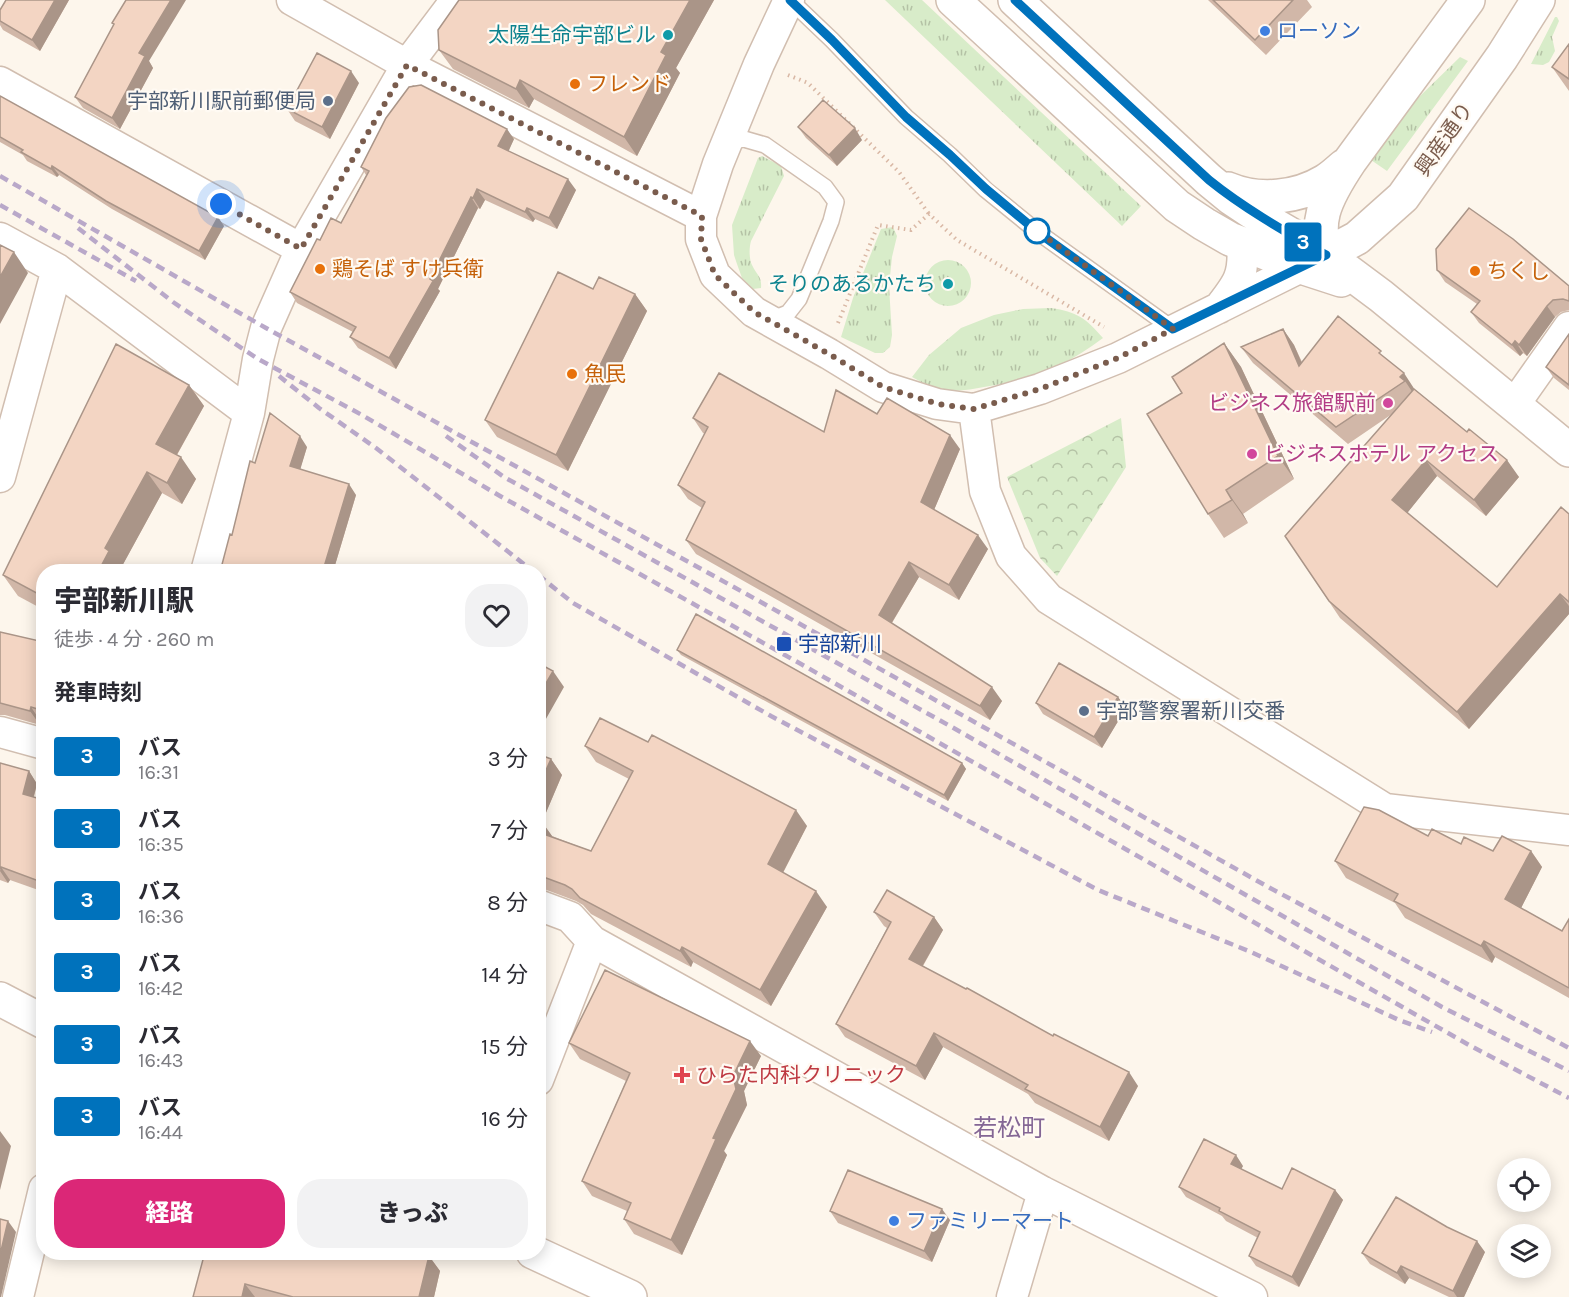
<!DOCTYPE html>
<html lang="ja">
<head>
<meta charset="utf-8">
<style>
  :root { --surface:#fff; --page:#f2f2f3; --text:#2b2b33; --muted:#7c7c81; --accent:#db2777 }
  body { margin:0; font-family:Karla,"Noto Sans JP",sans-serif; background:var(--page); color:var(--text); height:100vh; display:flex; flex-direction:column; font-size:22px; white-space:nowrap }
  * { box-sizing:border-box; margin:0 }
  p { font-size:20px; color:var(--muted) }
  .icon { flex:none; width:33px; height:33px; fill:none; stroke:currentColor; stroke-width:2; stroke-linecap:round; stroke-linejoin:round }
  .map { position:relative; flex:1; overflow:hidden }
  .panel { position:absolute; left:36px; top:564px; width:510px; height:696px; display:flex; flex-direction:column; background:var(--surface); border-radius:24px; box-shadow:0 3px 15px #0003 }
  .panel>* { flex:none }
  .badge { padding:0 12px; border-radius:4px; font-size:21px; line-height:39px }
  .tools { position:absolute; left:1497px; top:1158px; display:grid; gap:12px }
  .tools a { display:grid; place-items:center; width:54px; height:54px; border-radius:50%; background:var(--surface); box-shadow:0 3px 15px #0003; font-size:30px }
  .you { position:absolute; width:30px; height:30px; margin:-15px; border:4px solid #fff; border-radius:50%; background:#1a73e8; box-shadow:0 0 0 9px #1a73e833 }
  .map>.badge { position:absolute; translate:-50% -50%; box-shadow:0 0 0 3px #fff }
  h2 { padding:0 18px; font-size:22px; line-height:54px }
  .round { display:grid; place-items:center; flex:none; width:63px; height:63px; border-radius:24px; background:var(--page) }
  .overview { display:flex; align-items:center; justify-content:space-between; height:102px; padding:0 18px }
  h1 { font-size:28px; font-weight:800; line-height:45px }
  .action { display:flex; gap:12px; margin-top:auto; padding:12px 18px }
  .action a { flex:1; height:69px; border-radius:24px; background:var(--accent); color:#fff; font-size:24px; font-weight:800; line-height:69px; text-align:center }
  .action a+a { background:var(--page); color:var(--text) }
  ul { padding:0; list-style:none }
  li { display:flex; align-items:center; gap:18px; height:72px; padding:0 18px }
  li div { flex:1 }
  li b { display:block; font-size:22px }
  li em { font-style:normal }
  li .badge { min-width:66px; font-weight:700; text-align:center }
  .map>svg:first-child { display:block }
</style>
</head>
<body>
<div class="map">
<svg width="1569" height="1297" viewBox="0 0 1569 1297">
  <defs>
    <pattern id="grass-tufts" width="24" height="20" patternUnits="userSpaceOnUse" patternTransform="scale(1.5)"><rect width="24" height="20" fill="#d8ecc9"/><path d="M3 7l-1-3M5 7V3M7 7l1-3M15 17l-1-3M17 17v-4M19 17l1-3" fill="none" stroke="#b4c2a5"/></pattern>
    <pattern id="forest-crowns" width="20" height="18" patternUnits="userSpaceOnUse" patternTransform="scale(1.5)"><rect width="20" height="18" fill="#d8ecc9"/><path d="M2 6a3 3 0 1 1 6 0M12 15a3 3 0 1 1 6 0" fill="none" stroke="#b4c2a5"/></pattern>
  </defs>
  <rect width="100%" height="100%" fill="#fdf6ec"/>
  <!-- grass -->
  <path fill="url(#grass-tufts)" d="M885 0H922L1141 206 1122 226Z
    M1555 17H1557L1559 21 1552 37 1555 51 1549 62 1543 65 1531 64Z
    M1460 57 1468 61 1387 171 1371 160 1417 99Z
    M762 156 781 166 784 176 751 241C749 248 749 259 752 265 757 276 762 276 761 288L753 289 742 278 737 264 734 255 732 225 758 158Z
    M893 227 897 236 892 257 889 286 892 335 890 347 883 353H875L841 337 853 298 881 229Z
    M925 283a23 23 0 1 1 46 0a23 23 0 1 1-46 0Z
    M1051 308C1077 312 1086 318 1103 338 1065 367 1031 380 984 387 972 389 959 392 947 390 935 389 923 383 912 377L929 355 961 328 994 315 1023 309Z"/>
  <!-- forest -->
  <path fill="url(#forest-crowns)" d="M1121 418 1126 467 1057 576 1040 558 1007 477Z"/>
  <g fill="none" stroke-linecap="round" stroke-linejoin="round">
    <defs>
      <path id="service" d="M790 0 832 40 906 117 950 155 986 190 1039 233 1173 329
        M727 142 744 139 765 145 825 187 836 202 831 221 799 299 788 313 770 320"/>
      <path id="minor" d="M292 0 407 65 701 216
        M789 0 759 64 718 164 701 216V239L715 275 754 312 829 354 883 387 937 404 974 409 1040 389 1118 358 1301 267
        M0 82 301 249
        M0 238 57 269 249 413
        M1219 308C1238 284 1245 275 1242 243
        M1514 405 1569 327
        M974 409 985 491 1011 556 1049 599 1385 809 1569 830
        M0 477 57 269
        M206 572 249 413 258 359 266 328 301 249 407 65 456 0
        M0 732 44 744
        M538 905 570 917 592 941 1043 1192 1252 1297
        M538 1080 592 941
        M18 1297 44 1189
        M1012 1297 1043 1192"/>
      <path id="tertiary" d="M953 0 1177 206 1204 224 1230 239 1301 267 1341 280
        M1015 0 1209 180 1231 198 1252 212 1326 255 1381 296 1569 450
        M1228 189C1259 202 1297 198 1325 181 1332 177 1338 171 1344 166
        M1308 264 1357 238 1403 197 1502 57 1538 0
        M1332 268C1309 226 1326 197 1350 161L1468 0
        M0 999 44 1022
        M533 1252 630 1297"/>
    </defs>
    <!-- service casing -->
    <use href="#service" stroke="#d1beb0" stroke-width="18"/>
    <!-- minor casing -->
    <use href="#minor" stroke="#d1beb0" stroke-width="33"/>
    <!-- tertiary casing -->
    <use href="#tertiary" stroke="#d1beb0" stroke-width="36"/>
    <!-- path -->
    <path stroke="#d9b8a5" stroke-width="4" stroke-dasharray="1.5 4.5" stroke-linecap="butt" d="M788 75 808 83 899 172 929 214
      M838 323 878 225 911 230 929 214 957 240 1104 327"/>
    <!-- service -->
    <use href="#service" stroke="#fff" stroke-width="15"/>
    <!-- minor -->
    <use href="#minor" stroke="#fff" stroke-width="30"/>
    <!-- tertiary -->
    <use href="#tertiary" stroke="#fff" stroke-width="33"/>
    <!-- rail -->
    <path stroke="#b9a8c9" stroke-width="4.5" stroke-dasharray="9 6" stroke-linecap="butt" d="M0 176 266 328 759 601 1270 888 1569 1048
      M0 205 136 281
      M78 228 173 302 258 359 362 415 500 496 801 664 1469 1045 1569 1098
      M279 376 319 408 376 448 534 572
      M446 436 504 477 950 726 1442 1007 1569 1071
      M538 575 573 603 771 716 1098 890 1251 952 1399 1020 1432 1032"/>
  </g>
  <!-- wall -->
  <path fill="#d1b7a8" d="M6 0H69L40 51 3 30 0 25V10Z
    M126 0 149 61 153 68 120 129 83 108 75 97 114 25 112 23Z
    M459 0H714L676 68 680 73 637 156 534 99 529 108 453 69 439 50Z
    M1208 0H1307L1312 7 1266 55Z
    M1569 44V91L1552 67Z
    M359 83 330 139 295 121 287 109Z
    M0 96 224 226 205 260 112 209 59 175 57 177 27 161 23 155 0 142Z
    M798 127 862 140 837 166 806 138Z
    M514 139 508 151 576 190 557 229 535 219 533 222 485 200 480 209 478 208 438 289 440 291 396 369 358 348 350 337 353 332 297 303 290 292 320 240 341 223 366 175 361 167Z
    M1437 270 1569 286V310L1561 312 1555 317 1527 356 1523 353 1520 356 1479 323 1471 312 1477 304 1445 282Z
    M593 289 635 294 647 311 568 471 497 437 485 420Z
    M1283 329 1294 345 1302 362 1387 359 1414 389 1519 477 1486 516 1437 476 1407 513 1497 587 1569 514V614L1469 729 1340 618 1285 536 1392 414 1348 444 1253 363 1241 347Z
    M1569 334V390L1554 378 1546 367Z
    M1224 343 1241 367 1294 479 1243 514 1248 523 1224 538 1208 514 1182 393Z
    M189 385 204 406 177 455 196 479 182 504 162 493 121 568 44 572V610L18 596 3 575Z
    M877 414 960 449 934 510 988 549 959 600 919 577 892 623 1002 701 990 720 696 554 686 540 702 508 688 499 678 485 705 434 703 433 693 418 824 432Z
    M307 447 300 469 356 495 333 572H220L255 463Z
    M0 632 44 642V722H41L40 725 5 715H0Z
    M677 650 962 763 966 769 948 801 681 655Z
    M1118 697 1126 708 1102 748 1043 714 1036 703Z
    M585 746 807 826 783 873 827 907 771 1006 693 962 691 967 591 914 583 905 576 901 544 889H538V754L551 759 562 775 542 822 552 836 591 851 629 779 596 762Z
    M0 763 29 771 37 784 34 797 44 800V892L10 880 8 883 0 880Z
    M1428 836 1493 851H1531L1542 867 1521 908 1562 931 1569 919V998L1495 957 1492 963 1405 918 1395 903 1346 878 1335 861Z
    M874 912 934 917 943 930 923 966 1138 1086 1109 1141 1035 1103 1028 1094 943 1047 925 1080 845 1037 836 1024 887 928 884 926Z
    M569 1043 761 1056 744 1091 747 1105 724 1151 727 1155 682 1255 634 1234 624 1219 627 1211 592 1196 582 1181 626 1081 580 1059Z
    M1243 1166 1241 1169 1282 1189 1335 1190 1343 1200 1299 1287 1256 1266 1249 1256 1258 1238 1226 1221 1222 1216 1186 1197 1179 1187Z
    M830 1211 950 1220 932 1262 838 1223Z
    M205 1252 429 1256 440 1271 434 1297H193Z
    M1485 1252 1464 1297H1449L1409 1278 1405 1284 1370 1264 1362 1253Z"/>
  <!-- shaded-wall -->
  <path fill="#aa9588" d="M55 0H69L40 51 32 40Z
    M171 0H186L149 61 153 68 120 129 112 118 139 53Z
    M690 0H714L676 68 680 73 637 156 624 137 661 52Z
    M351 71 359 83 330 139 322 127Z
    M520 80 534 99 529 108 516 89Z
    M855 128 862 140 837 166 829 155Z
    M507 129 514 139 506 157 498 146Z
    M52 166 59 175 57 177 51 169Z
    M568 179 576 190 557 229 549 218Z
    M477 189 485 200 480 209 473 198Z
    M471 197 478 208 438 289 440 291 396 369 389 358 430 279Z
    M527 208 535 219 533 222 525 212Z
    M218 217 224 226 205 260 199 251Z
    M14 252 28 273 0 324V277Z
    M635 294 647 311 568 471 556 455Z
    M1547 306 1555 317 1527 356 1519 345Z
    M1283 329 1294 345 1310 382 1299 366Z
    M1515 341 1523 353 1520 356 1512 345Z
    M1224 343 1241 367 1294 479 1278 456Z
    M1404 373 1415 390 1413 393 1405 381 1400 377Z
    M189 385 204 406 171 465 156 444Z
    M950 435 960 449 931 517 921 502Z
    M300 436 307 447 298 477 290 466Z
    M181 457 196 479 182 504 167 483Z
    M1426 460 1437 476 1404 517 1392 500Z
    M1507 460 1519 477 1486 516 1474 500Z
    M147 472 162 493 121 568 124 572H98L105 548Z
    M349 484 356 495 333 572H327L324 567Z
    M1226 490 1243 514 1248 523 1232 500Z
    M978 535 988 549 959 600 949 585Z
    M909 562 919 577 888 629 879 615Z
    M316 565 320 572H315Z
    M1560 594 1569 606V614L1469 729 1457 712Z
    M553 671 564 687 538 733V697Z
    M992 687 1002 701 990 720 980 706Z
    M1118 697 1126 708 1102 748 1094 737Z
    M31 707 41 722 40 725 30 711Z
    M551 759 562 775 542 822 552 836 548 847 538 834V788Z
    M962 763 966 769 948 801 944 795Z
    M29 771 37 784 31 806 23 794Z
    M796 810 807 826 779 880 768 864Z
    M1531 851 1542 867 1517 916 1505 899Z
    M1 867 10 880 8 883 0 871Z
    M816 891 827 907 771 1006 760 990Z
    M934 917 943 930 919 972 909 959Z
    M1484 941 1495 957 1492 963 1481 946Z
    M682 947 693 962 691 967 680 951Z
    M934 1033 943 1047 925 1080 916 1066Z
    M750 1041 761 1056 744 1091 747 1105 724 1151 727 1155 682 1255 671 1240 713 1138 733 1076Z
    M1129 1072 1138 1086 1109 1141 1100 1127Z
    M0 1131 11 1146 0 1190Z
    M1236 1155 1243 1166 1238 1175 1231 1164Z
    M1335 1190 1343 1200 1299 1287 1292 1277Z
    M942 1209 950 1220 932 1262 924 1251Z
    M8 1221 16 1232 1 1297H0V1255Z
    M1477 1241 1485 1252 1464 1297H1457L1453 1291Z
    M429 1256 440 1271 434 1297H419Z
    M1401 1266 1409 1278 1405 1284 1397 1273Z
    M245 1284 255 1297H242Z"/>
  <!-- building -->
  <path fill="#f3d5c3" stroke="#aa9588" stroke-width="1.5" d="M6 0H55L32 40 0 21V10Z
    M126 0H171L139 53 145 56 112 118 75 97 114 24 112 23Z
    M459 0H690L661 52 666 55 624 137 520 80 516 89 439 50 438 30Z
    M1213 0H1293L1255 40Z
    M1569 44V79L1552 67Z
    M317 53 351 71 322 127 287 109Z
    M421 85 507 129 498 146 568 179 549 218 527 208 525 212 477 189 473 198 471 197 430 279 433 281 389 358 350 337 356 327 290 292 317 239 320 240 331 218 341 223 369 171 361 167 386 118 409 87Z
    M0 96 218 217 199 251 106 201 52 166 51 169 21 152 23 150 0 137Z
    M823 100 855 128 829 155 798 127Z
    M1469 208 1513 239 1569 286V301L1563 299 1553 300 1547 306 1519 345 1515 341 1512 345 1471 312 1480 301 1437 270 1436 249Z
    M0 245 14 252 0 277Z
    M558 272 593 289 599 277 635 294 556 455 485 420Z
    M1338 316 1381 351 1379 353 1404 373 1400 377 1405 381 1336 427 1241 347 1283 329 1299 366Z
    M1569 334V385L1546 367Z
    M1224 343 1278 456 1226 490 1232 500 1208 514 1147 414 1182 393 1172 377Z
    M116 344 189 385 156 444 181 457 167 483 147 472 105 548 109 551 98 572H44V597L3 575Z
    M719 373 824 432 836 390 877 414 887 398 950 435 921 502 978 535 949 585 909 562 879 615 992 687 980 706 686 540 705 502 678 485 708 427 693 418Z
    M1414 389 1467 432 1469 429 1507 460 1474 500 1426 460 1392 500 1497 587 1561 507 1569 514V602L1560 594 1457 712 1329 601 1285 536Z
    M270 413 300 436 290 466 349 484 324 567 316 565 315 572H220L230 534 232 535 250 461 255 463Z
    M696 614 962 763 944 795 677 650Z
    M0 632 44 642V711L31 707 30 711 0 703Z
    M538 663 553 671 538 697Z
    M1059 663 1118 697 1094 737 1036 703Z
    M600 718 648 742 652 735 796 810 768 864 816 891 760 990 682 947 680 951 580 898 572 889 565 885 538 875V832L591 851 633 771 585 746Z
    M538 754 551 759 538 788Z
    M0 763 29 771 23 794 44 800V883L1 867 0 869Z
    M1364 807 1379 810 1428 836 1432 829 1461 844 1464 837 1493 851 1502 836 1531 851 1505 899 1562 931 1569 919V988L1484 941 1481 946 1394 901 1398 894 1335 861Z
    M887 890 934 917 909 959 966 989 967 988 1053 1036 1054 1034 1129 1072 1100 1127 1025 1089 1028 1085 934 1033 916 1066 836 1024 891 922 874 912Z
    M605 970 750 1041 733 1076 736 1089 713 1138 716 1139 671 1240 624 1219 631 1203 582 1181 630 1073 569 1043Z
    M1204 1139 1236 1155 1231 1164 1282 1189 1292 1168 1335 1190 1292 1277 1249 1256 1260 1232 1219 1211 1220 1208 1179 1187Z
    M848 1170 942 1209 924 1251 830 1211Z
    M1396 1197 1447 1227 1477 1241 1453 1291 1401 1266 1397 1273 1362 1253Z
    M0 1219 8 1221 0 1255Z
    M205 1252H416L429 1256 419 1297H293L245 1284 242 1297H193Z"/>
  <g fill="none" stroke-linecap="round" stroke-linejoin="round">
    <defs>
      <path id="line" d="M790 0 832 40 906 117 950 155 986 189 1039 233 1173 329 1326 255C1286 232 1245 209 1209 180L1015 0"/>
    </defs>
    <!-- line casing -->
    <use href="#line" stroke="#fff" stroke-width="14"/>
    <!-- line -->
    <use href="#line" stroke="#0072bc" stroke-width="9"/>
    <!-- walk -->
    <path stroke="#7a5c4d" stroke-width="6" stroke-dasharray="0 10.8" d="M221 204 301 249 407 65 702 216 701 239 715 275 754 312 829 354 883 387 938 404 974 409 1040 389 1118 358 1173 329 1037 231"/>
  </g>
  <!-- markers -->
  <g fill="#3f7fe0" stroke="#fffaf3" stroke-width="2">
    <circle cx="1265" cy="31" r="6"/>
    <circle cx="894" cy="1221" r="6"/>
  </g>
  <g fill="#0f9aa8" stroke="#fffaf3" stroke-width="2">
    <circle cx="668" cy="35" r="6"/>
    <circle cx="948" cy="284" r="6"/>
  </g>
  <g fill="#e8710a" stroke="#fffaf3" stroke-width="2">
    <circle cx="575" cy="84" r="6"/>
    <circle cx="320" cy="269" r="6"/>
    <circle cx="1475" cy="271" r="6"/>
    <circle cx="572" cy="374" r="6"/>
  </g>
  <g fill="#5c6f8a" stroke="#fffaf3" stroke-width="2">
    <circle cx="328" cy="101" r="6"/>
    <circle cx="1084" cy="711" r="6"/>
  </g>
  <circle fill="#fff" stroke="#0072bc" stroke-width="3" cx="1037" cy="231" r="12"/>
  <g fill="#d1479c" stroke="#fffaf3" stroke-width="2">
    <circle cx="1388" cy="403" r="6"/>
    <circle cx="1252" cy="454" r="6"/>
  </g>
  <rect fill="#1a4fb4" stroke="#fffaf3" stroke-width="2" x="776" y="636" width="16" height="16" rx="3"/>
  <path fill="#e0444e" stroke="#fffaf3" stroke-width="2" d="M679 1066h6v6h6v6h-6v6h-6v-6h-6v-6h6z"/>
  <g text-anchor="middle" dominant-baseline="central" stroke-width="4.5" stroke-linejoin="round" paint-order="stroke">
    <!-- shop labels -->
    <g font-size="21" fill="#366cbe" stroke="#fffaf3" text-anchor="start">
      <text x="1277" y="31">ローソン</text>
      <text x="906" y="1221">ファミリーマート</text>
    </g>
    <!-- culture labels -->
    <g font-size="21" fill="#0d838f" stroke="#fffaf3" text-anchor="end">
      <text x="656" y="35">太陽生命宇部ビル</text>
      <text x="936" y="284">そりのあるかたち</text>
    </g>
    <!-- food labels -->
    <g font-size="21" fill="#c56008" stroke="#fffaf3" text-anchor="start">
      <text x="587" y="84">フレンド</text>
      <text x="332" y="269">鶏そば すけ兵衛</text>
      <text x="1487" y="271">ちくし</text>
      <text x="584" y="374">魚民</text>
    </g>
    <!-- service labels -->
    <g font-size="21" fill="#4e5e75" stroke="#fffaf3" text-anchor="end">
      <text x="316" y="101">宇部新川駅前郵便局</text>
      <text x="1096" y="711" text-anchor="start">宇部警察署新川交番</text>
    </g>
    <!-- street labels -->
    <g font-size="21" fill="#7a5c4d" stroke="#fffaf3">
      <text transform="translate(1444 139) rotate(-55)">興産通り</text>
    </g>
    <!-- hotel labels -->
    <g font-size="21" fill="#b23c85" stroke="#fffaf3" text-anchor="end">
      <text x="1376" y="403">ビジネス旅館駅前</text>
      <text x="1264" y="454" text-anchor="start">ビジネスホテル アクセス</text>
    </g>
    <!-- transit labels -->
    <g font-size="21" fill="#164399" stroke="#fffaf3" text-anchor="start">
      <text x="798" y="644">宇部新川</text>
    </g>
    <!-- health labels -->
    <g font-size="21" fill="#be3a42" stroke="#fffaf3" text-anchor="start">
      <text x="696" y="1075">ひらた内科クリニック</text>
    </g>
    <!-- quarter labels -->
    <g font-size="24" fill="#846695" stroke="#fffaf3">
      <text x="1009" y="1128">若松町</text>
    </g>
  </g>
</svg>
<div class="tools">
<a><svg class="icon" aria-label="locate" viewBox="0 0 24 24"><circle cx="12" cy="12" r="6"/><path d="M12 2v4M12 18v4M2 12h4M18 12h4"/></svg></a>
<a><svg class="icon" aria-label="layers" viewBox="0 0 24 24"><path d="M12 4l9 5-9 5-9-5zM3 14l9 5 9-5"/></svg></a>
</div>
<div class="you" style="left:221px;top:204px"></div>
<b class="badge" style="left:1303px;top:242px;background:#0072bc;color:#fff">3</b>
<section class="panel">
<div class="overview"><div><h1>宇部新川駅</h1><p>徒歩 · 4 分 · 260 m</p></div><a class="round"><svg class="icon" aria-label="heart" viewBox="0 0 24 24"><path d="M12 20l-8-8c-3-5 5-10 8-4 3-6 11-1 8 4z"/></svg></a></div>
<h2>発車時刻</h2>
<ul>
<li><span class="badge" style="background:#0072bc;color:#fff">3</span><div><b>バス</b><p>16:31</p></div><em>3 分</em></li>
<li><span class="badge" style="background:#0072bc;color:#fff">3</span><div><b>バス</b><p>16:35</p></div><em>7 分</em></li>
<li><span class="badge" style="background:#0072bc;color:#fff">3</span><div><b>バス</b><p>16:36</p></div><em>8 分</em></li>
<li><span class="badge" style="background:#0072bc;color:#fff">3</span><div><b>バス</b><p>16:42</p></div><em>14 分</em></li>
<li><span class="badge" style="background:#0072bc;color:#fff">3</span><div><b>バス</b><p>16:43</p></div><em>15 分</em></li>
<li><span class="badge" style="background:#0072bc;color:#fff">3</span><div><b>バス</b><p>16:44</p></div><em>16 分</em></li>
</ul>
<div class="action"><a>経路</a><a>きっぷ</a></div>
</section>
</div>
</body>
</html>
